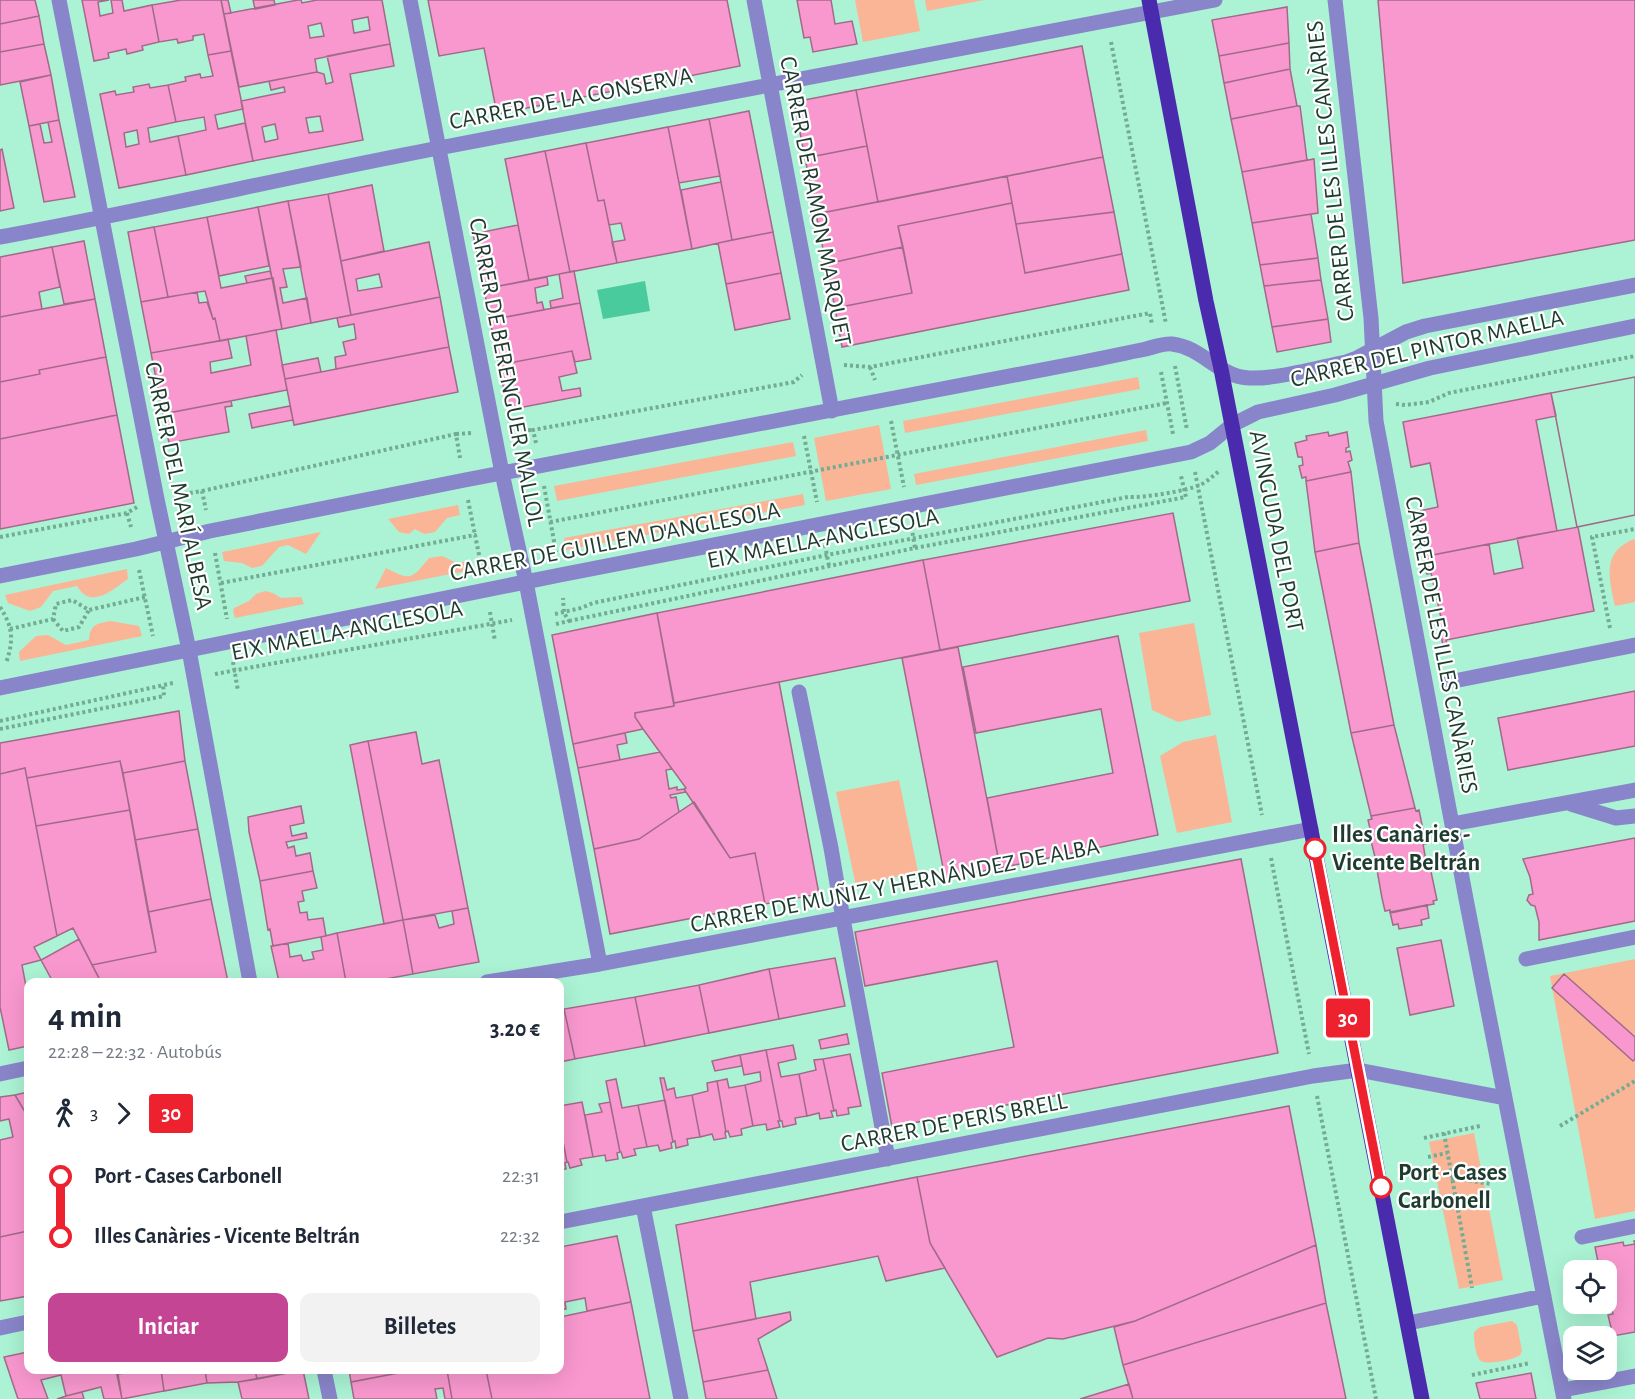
<!DOCTYPE html>
<html lang="es">
<head>
<meta charset="utf-8">
<style>
  :root { --surface:#fff; --page:#f2f2f3; --text:#1f2937; --muted:#747a83; --accent:#c34593 }
  body { margin:0; font-family:"Alegreya Sans",sans-serif; background:var(--page); color:var(--text); height:100vh; display:flex; flex-direction:column; font-size:22px; white-space:nowrap }
  * { box-sizing:border-box; margin:0 }
  p { font-size:20px; color:var(--muted) }
  .icon { flex:none; width:33px; height:33px; fill:none; stroke:currentColor; stroke-width:2; stroke-linecap:round; stroke-linejoin:round }
  .map { position:relative; flex:1; overflow:hidden }
  .sheet { position:absolute; left:24px; top:978px; width:540px; height:396px; display:flex; flex-direction:column; background:var(--surface); border-radius:12px; box-shadow:0 6px 24px #0002 }
  .sheet>* { flex:none }
  .badge { padding:0 12px; border-radius:4px; font-size:21px; line-height:39px }
  .fabs { position:absolute; left:1563px; top:1260px; display:grid; gap:12px }
  .fabs a { display:grid; place-items:center; width:54px; height:54px; border-radius:12px; background:var(--surface); box-shadow:0 6px 24px #0002; font-size:30px }
  .map>.badge { position:absolute; translate:-50% -50%; box-shadow:0 0 0 3px #fff }
  .legs { display:flex; align-items:center; gap:9px; height:66px; padding:0 24px; font-size:20px }
  .legs p { margin-inline-start:auto }
  .headline { display:flex; align-items:center; justify-content:space-between; height:102px; padding:0 24px }
  h1 { font-size:33px; font-weight:700; line-height:45px }
  .action { display:flex; gap:12px; margin-top:auto; padding:12px 24px }
  .action a { flex:1; height:69px; border-radius:12px; background:var(--accent); color:#fff; font-size:24px; font-weight:700; line-height:69px; text-align:center }
  .action a+a { background:var(--page); color:var(--text) }
  ul { padding:0 24px; list-style:none }
  li { display:flex; align-items:center; gap:21px; height:60px; font-size:22px }
  li i { display:grid; place-items:center; width:9px; height:100%; margin:0 8px; background:currentColor }
  li i::after { content:''; width:15px; height:15px; margin:-8px; border:4px solid; border-radius:50%; background:var(--surface) }
  li p { margin-inline-start:auto }
  li:first-child i { background:linear-gradient(#0000 50%,currentColor 0) }
  li:last-child i { background:linear-gradient(currentColor 50%,#0000 0) }
  .map>svg:first-child { display:block }
</style>
</head>
<body>
<div class="map">
<svg width="1635" height="1399" viewBox="0 0 1635 1399">
  <rect width="100%" height="100%" fill="#abf3d4"/>
  <!-- green -->
  <path fill="#fab596" d="M855 0H914L920 31 863 42Z
    M925 0H984L927 11Z
    M1138 377 1140 389 905 433 903 421Z
    M879 425 891 489 826 501 814 438Z
    M1146 430 1148 441 916 485 914 474Z
    M793 442 796 456 557 501 554 486Z
    M803 494 805 505 566 550 564 538Z
    M458 505 460 515 447 518 435 532 424 534 415 529 409 534 399 532 388 519Z
    M321 532 306 554 288 545 279 547 262 566 252 568 242 563 224 561 222 552Z
    M1635 539V602L1615 606C1609 579 1601 551 1635 539Z
    M442 556 457 563 469 561 471 570 375 589 386 568C411 581 412 579 429 558Z
    M127 569 128 579C112 590 91 610 77 586L53 591 41 607 30 611 8 603 5 595Z
    M265 591 273 593 281 598 301 597 304 604 235 618 233 611 234 608 249 601 256 594Z
    M110 621 139 626 142 636 20 661 19 652 36 636 48 635 66 645 89 640C90 624 97 624 110 621Z
    M1194 623 1211 715 1178 722 1152 710 1139 633Z
    M1216 735 1232 822 1177 833 1160 756 1183 742Z
    M899 780 918 872 856 886 836 792Z
    M1635 959V1211L1595 1219 1550 976Z
    M1474 1133 1503 1280 1459 1289 1429 1142Z
    M1512 1321 1517 1325 1522 1351C1521 1352 1521 1354 1520 1355 1515 1360 1486 1365 1481 1361 1475 1356 1474 1339 1474 1332L1480 1327Z"/>
  <!-- water -->
  <path fill="#49cb9d" d="M645 281 650 311 603 319 597 290Z"/>
  <!-- building -->
  <path fill="#f998cf" stroke="#a26a89" stroke-width="1.5" fill-rule="evenodd" d="M0 0H35L39 16 0 24Z
    M82 0H109L98 2 100 16 113 13 111 0H122L124 11 152 5 159 42 142 46 143 50 127 54 126 49 108 53 109 58 94 61Z
    M181 0H221L231 51 208 55 204 34 193 36V40L178 43 177 39 159 42 152 5Z
    M221 0H228L231 13 224 14Z
    M253 0H274L275 5 255 9Z
    M298 0H301L302 3 317 0H382L390 44 315 59 317 72 239 87 224 14ZM368 17 370 30 354 33 352 20ZM321 23 324 36 310 38 308 26Z
    M428 0H727L740 66 497 114 484 48 439 56Z
    M797 0H831L835 24 852 21 857 44 813 52 810 37 804 38Z
    M1378 0H1635V240L1403 283Z
    M1287 7 1289 43 1219 56 1212 20Z
    M39 16 44 44 0 52V24Z
    M1289 43 1290 69 1224 83 1219 56Z
    M44 44 51 75 0 85V52Z
    M390 44 394 66 350 74 363 140 253 161 241 101 285 92 284 87 271 90 269 81 317 72 324 74 326 84 333 82 327 56ZM320 116 323 131 309 133 306 118ZM275 124 278 139 265 142 262 127Z
    M1082 46 1103 157 878 202 856 90Z
    M231 51 243 109 215 115 218 129 245 123 253 161 186 175 178 136 206 130 204 117 176 122 168 85 186 81 185 77 200 74 201 78 213 76 208 55Z
    M1290 69 1297 106 1231 119 1224 83Z
    M51 75 59 120 29 126 20 82Z
    M149 84 150 88 168 85 176 122 148 128 150 142 178 136 186 175 119 188 100 94 115 91 116 95 134 92 133 87ZM137 130 139 144 126 147 124 133Z
    M856 90 867 146 805 158 794 102Z
    M1297 106H1300L1307 160 1242 172 1231 119Z
    M749 111 773 232 732 240 709 119Z
    M709 119 720 176 679 183 668 127Z
    M59 120 75 197 44 202 29 126 40 124 44 143 52 142 48 122Z
    M668 127 692 249 617 263 612 242 625 240 621 223 609 225 604 200 598 201 586 143Z
    M586 143 598 201 604 200 617 263 570 272 545 151Z
    M867 146 878 202 816 214 805 158Z
    M2 149 14 208 0 211V150Z
    M545 151 570 272 529 280 505 159Z
    M1103 157 1114 212 1016 224 1007 176Z
    M1314 159 1318 213 1252 223 1242 172Z
    M1007 176 1012 203 898 226 903 247 826 264 816 214Z
    M721 182 732 240 692 249 681 190Z
    M372 185 384 251 341 261 328 194Z
    M328 194 351 315 311 323 288 201Z
    M288 201 301 267 283 269 287 287 280 288 283 303 307 298 311 323 282 329 258 207Z
    M1012 203 1025 273 1122 254 1129 290 842 347 835 308 912 293 898 226Z
    M258 207 269 266 219 276 207 217Z
    M1114 212 1122 254 1025 273 1016 224Z
    M1311 214 1318 258 1260 265 1252 223Z
    M207 217 221 288 273 278 282 329 220 341 215 318 213 319 205 291 168 297 154 227Z
    M518 225 529 280 484 289 473 234Z
    M154 227 168 297 141 302 128 232Z
    M773 232 781 273 726 284 718 243Z
    M84 241 95 299 64 304 52 247Z
    M429 242 440 297 351 315 341 261ZM379 274 382 287 358 291 356 279Z
    M52 247 60 287 39 292 42 309 0 317V257Z
    M903 247 912 293 835 308 826 264Z
    M1318 258 1321 280 1264 286 1260 265Z
    M270 271 272 278 247 283 245 276Z
    M574 271 580 303 551 308 550 301 563 298 559 274Z
    M781 273 790 319 735 330 726 284Z
    M547 277 548 285 535 288 537 303 542 302 544 310 490 320 484 289Z
    M1321 280 1328 319 1272 327 1264 286Z
    M197 292 199 303 207 302 213 319 215 318 220 341 151 353 141 302Z
    M440 297 449 347 336 369 335 357 346 355 343 342 356 339 354 324 339 327 337 318Z
    M95 299 106 357 39 370 40 374 0 382V317Z
    M580 303 591 359 575 362 572 351 499 365 490 320Z
    M1328 319 1331 342 1277 352 1272 327Z
    M276 330 287 390 163 414 151 353 228 339 232 358 210 362 211 373 251 365 246 336Z
    M449 347 458 392 294 425 285 379Z
    M572 351 577 373 559 377 562 391 580 388 581 396 508 410 499 365Z
    M106 357 117 415 0 439V382L40 374 39 370Z
    M318 358 321 372 285 379 282 365Z
    M1635 377V515L1577 527 1551 393Z
    M1635 377V515L1577 527 1551 393Z
    M1551 393 1556 416 1536 420 1557 531 1427 556 1419 511 1438 507 1430 463 1411 467 1403 422Z
    M231 401 232 406 225 407 229 432 169 443 163 414Z
    M290 406 293 420 252 428 249 414Z
    M117 415 134 503 0 529V439Z
    M1328 432 1329 436 1347 432 1349 447 1346 448V452L1350 451 1352 460 1348 462 1351 472 1306 481V477L1302 478 1299 466 1303 465 1302 457H1298L1295 443 1307 440 1306 436Z
    M1351 472 1359 543 1315 552 1306 481Z
    M1173 513 1190 601 940 650 923 560Z
    M1578 527 1594 611 1446 640 1447 644 1443 645 1438 623 1442 622 1431 573 1427 574 1424 561 1428 560 1427 556 1489 544 1494 574 1523 568 1517 538Z
    M1359 543 1394 725 1351 733 1315 552Z
    M923 560 940 650 674 703 657 613Z
    M657 613 674 706 635 713V717L643 729 573 744 552 635Z
    M1118 636 1158 835 1000 868 987 798 1113 773 1101 709 976 733 963 667Z
    M958 647 1000 868 945 878 902 658Z
    M779 682 819 894 765 904 755 853 730 858 684 789 686 788 643 729 635 717V713L674 706V703Z
    M1635 691V746L1508 770 1498 718Z
    M179 711 185 761 123 773 120 761 27 778 25 768 0 774V743Z
    M1394 725 1415 808 1371 816 1351 733Z
    M416 732 422 764 439 760 468 908 403 920 368 741Z
    M625 733 627 743 617 745 620 760 578 768 573 744Z
    M368 741 403 920 384 924 350 745Z
    M660 752 672 769 666 770 669 789 677 787V790L684 789 686 792 670 795 671 798 676 797 679 812 639 839 594 849 578 768Z
    M120 761 130 810 36 826 27 778Z
    M185 761 198 829 135 840 123 773Z
    M25 768 57 936 34 947 41 960 22 965 28 997V1046L9 1050 0 1007V774Z
    M694 802 730 858 755 853 765 904 610 934 594 849 639 839Z
    M301 806 304 823 290 826 292 836 306 833 307 838 286 842 288 848 294 846 296 856 310 853 313 871 260 881 249 832 248 817Z
    M1415 808 1416 811 1419 810 1426 844H1423L1427 867H1430L1437 900 1433 901 1434 904 1390 913V910L1385 911 1382 898 1377 870 1382 869 1380 860 1376 861 1369 833H1371L1368 820 1372 819 1371 816Z
    M130 810 156 952 92 965 73 928 57 936 36 826Z
    M198 829 211 899 148 912 135 840Z
    M1635 838V921L1539 940V922L1535 906 1531 905 1527 900 1529 895 1533 894 1530 877 1523 859Z
    M1241 859 1278 1053 892 1127 882 1073 1014 1047 997 961 865 986 855 932Z
    M313 871 317 888 302 891 304 901 298 902 300 913 307 912 308 920 323 918 326 936 273 946 270 929 268 930 260 881Z
    M211 899 228 982H101L92 965 156 952 148 912Z
    M1427 905 1429 918 1421 920 1422 925 1399 929 1398 924 1393 925 1390 912Z
    M468 908 479 962 413 974 403 920 435 915 439 928 454 924 452 911Z
    M403 920 413 974 370 982H346L337 933Z
    M337 933 346 982H279L271 946 288 943 290 957 301 955 303 961 314 959 312 952 323 950 321 937Z
    M79 939 101 982H53L41 960Z
    M1441 940 1454 1006 1410 1015 1397 948Z
    M835 958 845 1006 779 1019 769 969Z
    M769 969 779 1019 709 1033 699 985Z
    M1564 974 1635 1037V1059L1633 1061 1552 988Z
    M699 985 709 1033 645 1046 635 997Z
    M635 997 645 1046 575 1059 564 1009Z
    M564 1009 575 1059 560 1062V1010Z
    M847 1034 849 1044 821 1049 819 1040Z
    M793 1045 796 1059 778 1063 781 1077 799 1074 807 1116 795 1118 796 1124 783 1127 782 1121H780L766 1050Z
    M766 1050 780 1121H778L780 1127 767 1130 766 1124 753 1126 745 1085 761 1081 760 1072 744 1075 740 1055Z
    M850 1054 861 1106 848 1108 849 1114 837 1116 836 1110 834 1111 823 1059Z
    M740 1055 742 1066 715 1071 712 1061Z
    M823 1059 834 1111H831L833 1117 820 1119 819 1113 807 1116 799 1074 816 1070 814 1060Z
    M660 1078H664L667 1090 674 1088 676 1098 692 1095 700 1137 687 1139 688 1145 676 1148 675 1141 673 1142Z
    M616 1079 622 1108 638 1105 647 1147 634 1149 636 1155 623 1158 621 1152H620L606 1081Z
    M727 1079 729 1088 745 1085 753 1126 741 1129 742 1135 730 1137 728 1131 726 1132 717 1081Z
    M717 1081 726 1132H725L726 1138 714 1140 712 1134 700 1137 692 1095 708 1091 707 1083Z
    M28 1092V1117L15 1095Z
    M15 1095 28 1117V1231L0 1237V1140L13 1137 9 1119 0 1121V1097Z
    M665 1100 673 1142 671 1143 672 1148 660 1151 658 1145 647 1147 638 1105Z
    M582 1102 593 1157 580 1159 582 1165 570 1168 568 1162H567L560 1126V1106Z
    M610 1102 620 1152 617 1153 618 1159 606 1161 605 1155 593 1157 585 1115 602 1112 599 1104Z
    M1289 1106 1316 1245 1135 1321 1063 1339 1048 1338 997 1357 930 1243 917 1177Z
    M560 1126 567 1162 565 1163 566 1169 560 1170Z
    M917 1177 930 1243 945 1268 886 1281 878 1256 750 1282 756 1319 693 1331 676 1225Z
    M28 1231V1296L0 1301V1237Z
    M617 1236 631 1302 587 1311 585 1298 565 1302 566 1309 560 1310V1247Z
    M1634 1241H1635V1332L1613 1336 1608 1315 1613 1314 1606 1281V1270H1604V1266L1599 1267 1595 1247 1623 1242 1624 1246 1635 1244Z
    M1316 1245 1326 1303 1123 1365 1114 1327 1135 1321Z
    M631 1302 650 1399H492L486 1370H560V1317Z
    M1326 1303 1346 1399H1133L1123 1365Z
    M790 1312 791 1320 758 1339 768 1370 703 1382 693 1331Z
    M28 1352V1370H116L122 1399H104L101 1387 66 1396 61 1375 41 1380 48 1399H18L4 1357Z
    M124 1370H161L164 1391 122 1399 118 1374 125 1373Z
    M161 1370H205L207 1383 164 1391Z
    M205 1370H255L257 1379 238 1382 207 1383Z
    M255 1370H303L257 1379Z
    M303 1370 309 1399H242L238 1382Z
    M349 1370H414L351 1382Z
    M414 1370H447L452 1399H445L443 1388 435 1389 437 1399H354L351 1382Z
    M447 1370H486L492 1399H452Z
    M768 1370 777 1399H706L703 1382Z
    M1531 1373 1536 1399H1480L1476 1383Z
    M1129 1384 1133 1399H1080Z
    M82 1392 84 1399H57L66 1396Z"/>
  <g fill="none" stroke-linecap="round" stroke-linejoin="round">
    <!-- path -->
    <path stroke="#74ab93" stroke-width="4" stroke-dasharray="3 3" stroke-linecap="butt" d="M1111 42 1166 324
      M844 365 870 367 1150 313 1152 325
      M1175 366 1187 430
      M870 367 875 380
      M1161 372 1173 434
      M1396 404 1405 405 1429 402 1449 393 1635 356
      M891 421 904 487
      M516 431 533 430
      M456 434 472 433
      M804 436 817 502
      M536 443 533 430 794 382 802 375
      M1195 472 1262 815
      M544 486 556 552
      M202 491 456 434 460 458
      M178 495 202 491 206 510
      M468 500 475 535
      M127 513 131 527
      M550 522 1167 403
      M0 537 127 513 137 507
      M825 545 829 566
      M915 548 1186 497 1181 476
      M215 553 227 619
      M139 570 153 636
      M221 583 475 535 482 569
      M0 607C13 627 14 640 6 663
      M490 612 495 641
      M555 614 581 608 593 603 827 555 1128 497C1143 498 1186 491 1200 485 1207 482 1213 476 1219 471
      M53 619 63 631 79 627 89 610
      M569 621 915 548 912 530
      M556 624 569 621 564 613 563 598
      M1610 628 1592 537 1635 529
      M10 629 53 619 56 604 72 600 89 610 145 597
      M233 662 238 691
      M215 674 512 620
      M0 721 173 683
      M0 729 164 696 163 684
      M1271 858 1309 1054
      M1317 1096 1376 1399
      M1560 1126 1635 1081
      M1444 1133 1472 1288
      M1424 1138 1480 1126
      M1428 1157 1447 1153
      M1451 1178 1491 1184
      M1472 1375 1530 1363"/>
    <!-- minor -->
    <path stroke="#8985ca" stroke-width="15" d="M59 0 157 499 189 650 250 982
      M410 0 502 473 526 582 600 964
      M754 0 832 411
      M1335 0 1371 318 1376 421 1467 904 1564 1399
      M0 237C147 210 292 176 439 148 697 97 956 50 1215 0
      M0 576 136 549 210 531 465 480 1083 362C1104 358 1125 353 1146 349 1154 347 1164 343 1172 344 1199 347 1213 369 1237 376 1262 384 1319 367 1346 362L1357 358 1406 332 1425 326 1635 285
      M1449 682 1635 645
      M0 688 560 575 1191 452 1210 443 1232 425 1258 412 1335 395 1430 368 1635 326
      M799 692 831 848 843 919 888 1159
      M1571 804 1616 818 1635 816
      M1452 824 1635 790
      M1526 959 1635 937
      M487 982 600 964 1311 829
      M0 1074 28 1068
      M643 1206 681 1399
      M560 1222 1313 1076 1358 1070 1505 1098
      M1582 1237 1635 1226
      M1408 1323 1544 1296
      M0 1328 28 1322
      M324 1370 330 1399
      M1563 1390 1635 1376"/>
    <!-- major -->
    <path stroke="#4a2bad" stroke-width="15" d="M1149 0 1206 301 1221 369 1422 1399"/>
  </g>
  <g fill="none" stroke-linecap="round" stroke-linejoin="round">
    <defs>
      <path id="line-1" d="M1315 849 1381 1187"/>
    </defs>
    <!-- line-1 casing -->
    <use href="#line-1" stroke="#fff" stroke-width="14"/>
    <!-- line-1 -->
    <use href="#line-1" stroke="#ed222e" stroke-width="9"/>
  </g>
  <!-- markers -->
  <g fill="#fff" stroke="#ed222e" stroke-width="3">
    <circle cx="1315" cy="849" r="10"/>
    <circle cx="1381" cy="1187" r="10"/>
  </g>
  <g text-anchor="middle" dominant-baseline="central" stroke-width="4.5" stroke-linejoin="round" paint-order="stroke">
    <!-- street labels -->
    <g font-size="24" fill="#1e3b2f" stroke="#fff">
      <text transform="translate(571 99) rotate(-11)">CARRER DE LA CONSERVA</text>
      <text transform="translate(1331 171) rotate(-96)">CARRER DE LES ILLES CANÀRIES</text>
      <text transform="translate(815 201) rotate(79)">CARRER DE RAMON MARQUET</text>
      <text transform="translate(1427 349) rotate(-13)">CARRER DEL PINTOR MAELLA</text>
      <text transform="translate(506 372) rotate(79)">CARRER DE BERENGUER MALLOL</text>
      <text transform="translate(178 486) rotate(78)">CARRER DEL MARÍ ALBESA</text>
      <text transform="translate(1276 531) rotate(79)">AVINGUDA DEL PORT</text>
      <text transform="translate(823 539) rotate(-11)">EIX MAELLA-ANGLESOLA</text>
      <text transform="translate(615 542) rotate(-11)">CARRER DE GUILLEM D'ANGLESOLA</text>
      <text transform="translate(347 631) rotate(-11)">EIX MAELLA-ANGLESOLA</text>
      <text transform="translate(1441 645) rotate(79)">CARRER DE LES ILLES CANÀRIES</text>
      <text transform="translate(895 886) rotate(-11)">CARRER DE MUÑIZ Y HERNÁNDEZ DE ALBA</text>
      <text transform="translate(954 1123) rotate(-11)">CARRER DE PERIS BRELL</text>
    </g>
    <!-- stop labels -->
    <g font-size="24" font-weight="bold" fill="#1e3b2f" stroke="#fff" text-anchor="start">
      <text x="1332" y="835">Illes Canàries -<tspan x="1332" dy="28">Vicente Beltrán</tspan></text>
      <text x="1398" y="1173">Port - Cases<tspan x="1398" dy="28">Carbonell</tspan></text>
    </g>
  </g>
</svg>
<div class="fabs">
<a><svg class="icon" aria-label="locate" viewBox="0 0 24 24"><circle cx="12" cy="12" r="6"/><path d="M12 2v4M12 18v4M2 12h4M18 12h4"/></svg></a>
<a><svg class="icon" aria-label="layers" viewBox="0 0 24 24"><path d="M12 4l9 5-9 5-9-5zM3 14l9 5 9-5"/></svg></a>
</div>
<b class="badge" style="left:1348px;top:1018px;background:#ed222e;color:#fff">30</b>
<section class="sheet">
<div class="headline"><div><h1>4 min</h1><p>22:28 – 22:32 · Autobús</p></div><b>3.20 €</b></div>
<div class="legs"><svg class="icon" aria-label="walk" viewBox="0 0 24 24"><circle cx="13" cy="4" r="2"/><path d="M13 8l-2 6 4 7M11 14l-3 7M7 12l3-4h3l4 4"/></svg>3<svg class="icon" aria-label="forward" viewBox="0 0 24 24"><path d="M9 5l7 7-7 7"/></svg><b class="badge" style="background:#ed222e;color:#fff">30</b></div>
<ul>
<li><i style="color:#ed222e"></i><b>Port - Cases Carbonell</b><p>22:31</p></li>
<li><i style="color:#ed222e"></i><b>Illes Canàries - Vicente Beltrán</b><p>22:32</p></li>
</ul>
<div class="action"><a>Iniciar</a><a>Billetes</a></div>
</section>
</div>
</body>
</html>
